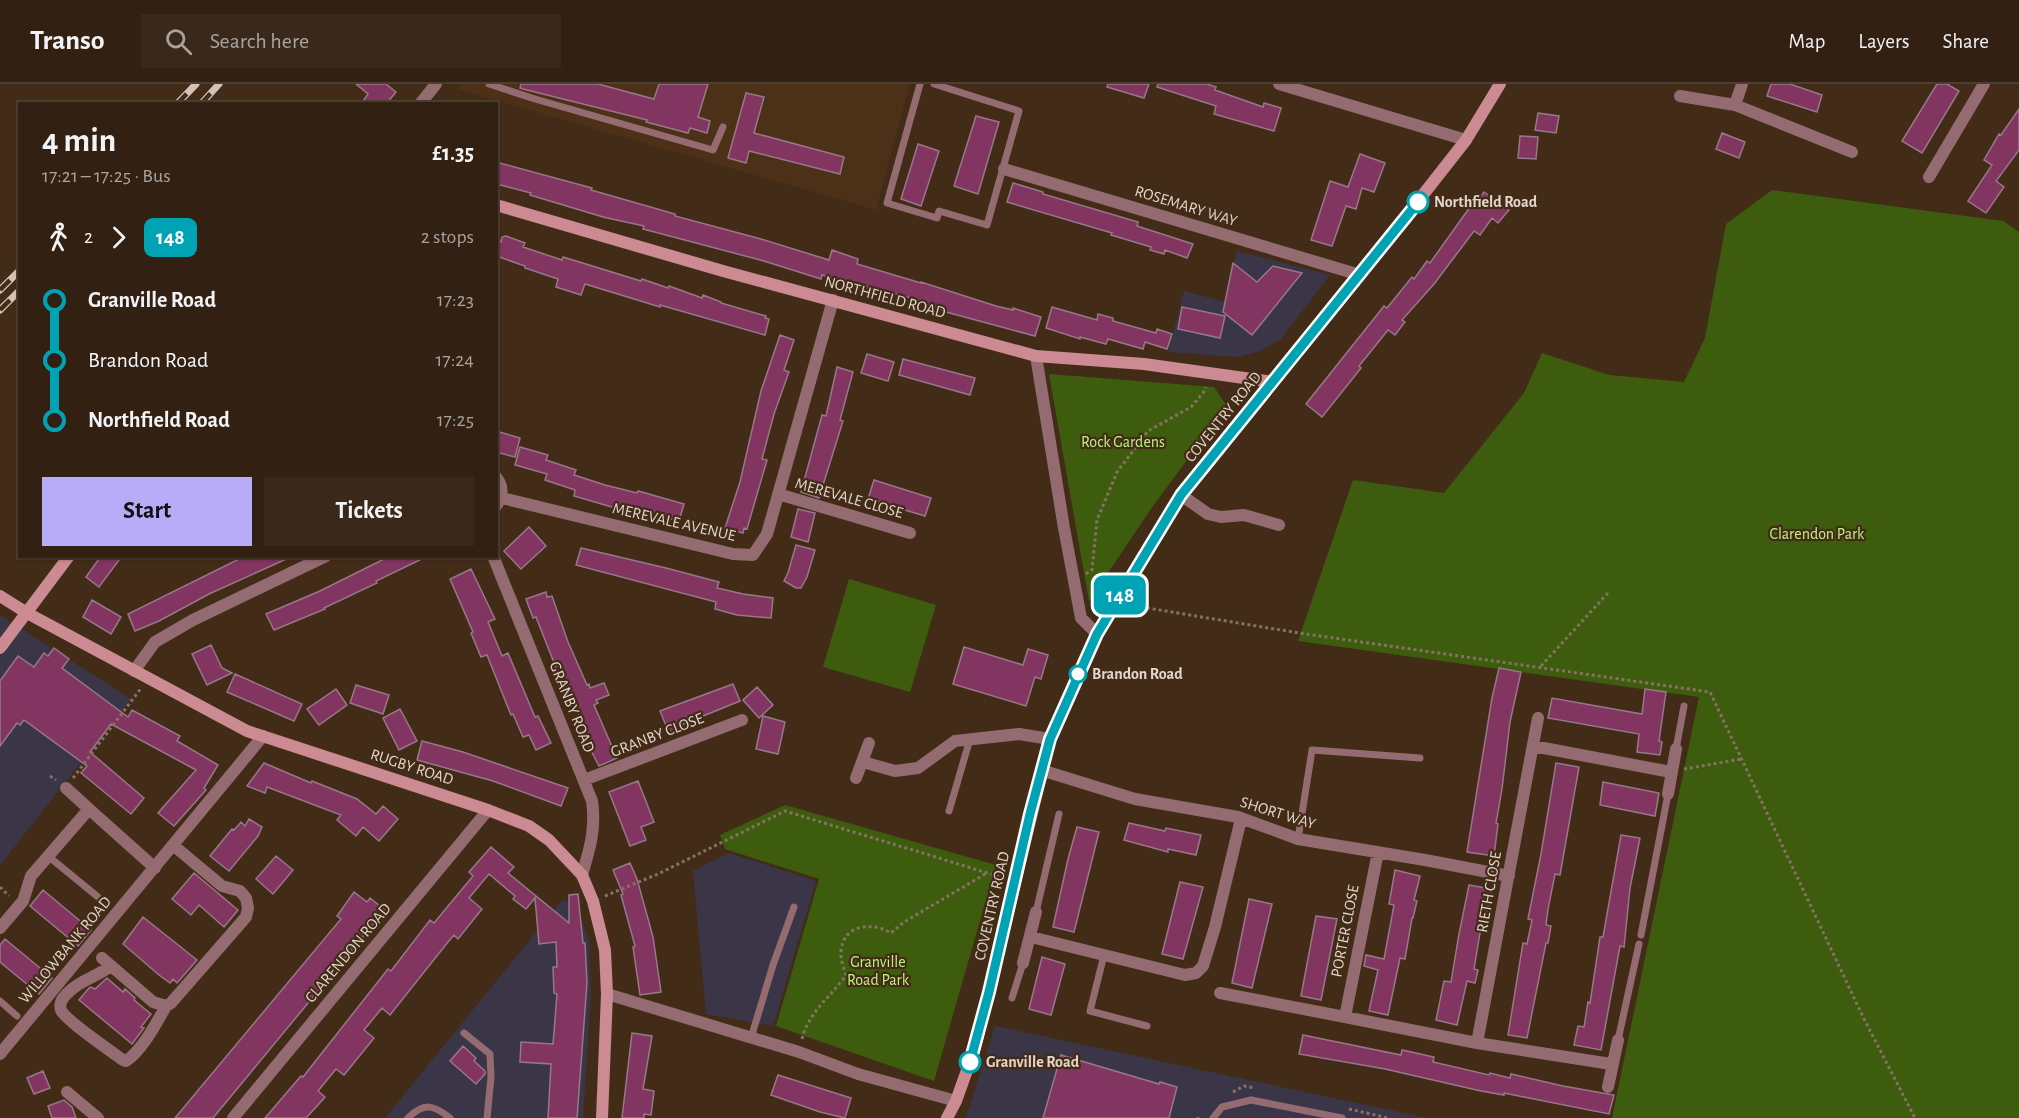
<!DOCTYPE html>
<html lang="en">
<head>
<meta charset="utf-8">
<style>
  :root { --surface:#322112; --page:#3a291b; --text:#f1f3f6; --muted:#a8a39f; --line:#4d3e32; --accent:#b8abf7 }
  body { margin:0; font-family:"Alegreya Sans",sans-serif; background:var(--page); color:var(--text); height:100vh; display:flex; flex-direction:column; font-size:22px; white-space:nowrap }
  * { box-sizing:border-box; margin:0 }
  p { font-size:20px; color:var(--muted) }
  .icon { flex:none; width:33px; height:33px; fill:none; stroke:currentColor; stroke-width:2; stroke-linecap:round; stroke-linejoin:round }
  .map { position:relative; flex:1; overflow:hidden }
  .drawer { position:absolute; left:18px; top:18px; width:480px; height:456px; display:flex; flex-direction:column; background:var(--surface); border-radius:0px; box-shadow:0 2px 4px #0004,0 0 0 2px var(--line) }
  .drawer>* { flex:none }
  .badge { padding:0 12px; border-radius:9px; font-size:21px; line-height:39px }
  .map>.badge { position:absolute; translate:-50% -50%; box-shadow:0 0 0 3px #fff }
  .legs { display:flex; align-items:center; gap:9px; height:66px; padding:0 24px; font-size:20px }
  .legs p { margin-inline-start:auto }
  .headline { display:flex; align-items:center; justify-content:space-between; height:102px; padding:0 24px }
  h1 { font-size:33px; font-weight:700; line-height:45px }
  .primary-button { display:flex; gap:12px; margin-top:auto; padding:12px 24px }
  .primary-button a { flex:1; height:69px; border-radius:0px; background:var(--accent); color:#111; font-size:24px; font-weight:700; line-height:69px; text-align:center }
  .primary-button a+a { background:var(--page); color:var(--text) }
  ul { padding:0 24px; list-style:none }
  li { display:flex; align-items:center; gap:21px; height:60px; font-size:22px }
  li i { display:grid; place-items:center; width:9px; height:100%; margin:0 8px; background:currentColor }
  li i::after { content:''; width:15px; height:15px; margin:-8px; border:4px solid; border-radius:50%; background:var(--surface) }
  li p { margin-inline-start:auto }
  li:first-child i { background:linear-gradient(#0000 50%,currentColor 0) }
  li:last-child i { background:linear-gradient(currentColor 50%,#0000 0) }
  header { display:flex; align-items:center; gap:36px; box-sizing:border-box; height:84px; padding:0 30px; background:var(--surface); border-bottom:2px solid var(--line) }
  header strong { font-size:28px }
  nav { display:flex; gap:33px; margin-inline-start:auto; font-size:21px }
  .search { width:420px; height:54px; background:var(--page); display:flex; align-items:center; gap:15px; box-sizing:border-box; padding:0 21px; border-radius:0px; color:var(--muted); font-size:22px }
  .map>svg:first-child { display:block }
</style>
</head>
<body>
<header>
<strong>Transo</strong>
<div class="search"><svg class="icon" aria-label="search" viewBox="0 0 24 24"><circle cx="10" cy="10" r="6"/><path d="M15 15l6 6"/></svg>Search here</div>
<nav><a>Map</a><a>Layers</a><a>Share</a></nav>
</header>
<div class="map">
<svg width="2019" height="1034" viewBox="0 0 2019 1034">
  <rect width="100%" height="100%" fill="#422c18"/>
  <!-- commercial -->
  <path fill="#3a3647" d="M1237 167 1330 191 1280 256 1260 267 1238 273 1168 268 1184 207 1225 218Z
    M0 531 131 615 0 781Z
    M729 769 816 797 773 942 706 930 693 787Z
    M563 815 579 829 589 857 591 909 583 1034H385Z
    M995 942 1427 1034H966Z"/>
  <!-- built -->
  <path fill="#4c3017" d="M462 0H910L876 126 457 5Z"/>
  <!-- green -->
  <path fill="#3d5c0e" d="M1772 106 2003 137 2019 148V1034H1612L1699 613 1298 557 1353 396 1444 409 1524 309 1542 269 1609 291 1684 298 1705 254 1726 140Z
    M1049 290 1214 303 1227 322 1153 422 1089 517Z
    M849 495 936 521 910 608 823 583Z
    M785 721 996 781 934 997 776 942 819 795 725 765 720 751Z"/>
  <!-- building -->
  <path fill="#813560" stroke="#987888" stroke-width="1.5" d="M356 0H386L396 8 386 20H361L368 10Z
    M521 0H598L654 15 659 0H708L698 33 710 37 707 49 690 44 688 49 646 38 647 36 523 5 520 4Z
    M1108 0H1149L1144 14 1107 3Z
    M1158 0H1207L1216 3 1215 6 1263 23 1264 19 1281 24 1274 47 1214 30 1216 22 1157 3Z
    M1771 0H1790L1822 11 1817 28 1767 12Z
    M1937 0H1947L1959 7 1922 69 1902 57Z
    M746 9 764 13 754 49 844 73 840 90 749 67 746 79 728 74Z
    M2019 25V66L1996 97 2004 103 1986 129 1968 117 1992 81 1984 76 1999 50 2001 51Z
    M1538 29 1559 32 1556 49 1535 46Z
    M976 32 999 38 978 110 954 102Z
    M1722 49 1745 58 1739 74 1716 65Z
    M1520 52 1538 53 1536 75 1518 74Z
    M918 60 939 67 921 122 901 115Z
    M1360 70 1385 79 1374 108 1362 104 1356 125 1346 122 1332 162 1311 156 1330 97 1348 103Z
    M496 78 592 104 591 106 675 130V132L761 155 829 176 832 166 858 175 857 180 921 199V198L996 222 1013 226V224L1041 233 1035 252 946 228 915 215 822 191 821 195 764 177 643 145 644 142 603 133 530 111 531 109 496 100Z
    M1013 99 1043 108V110L1138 138 1137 142 1193 160 1187 174 1165 166 1164 170 1150 166 1151 163 1111 151 1112 149 1007 118Z
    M1484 108 1509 126 1498 139 1492 134 1480 151 1474 147 1434 200 1402 236 1405 238 1395 251 1388 246 1359 282 1361 284 1322 333 1306 320 1384 222 1387 224 1412 193 1414 195 1427 177 1430 179 1470 123 1472 124Z
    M506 152 525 159 523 163 562 176 563 173 641 197 642 195 668 204 669 202 702 214 703 211 721 218V219L766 232 765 234 769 235 765 251 660 221V223L585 200 581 211 556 203 558 195 525 184V182L496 172V156L501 158 502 153Z
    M1233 179 1257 198 1273 182 1302 189 1252 251 1223 228Z
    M1052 223 1097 236 1098 230 1113 234V237L1156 249 1157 245 1172 250 1167 265 1145 258 1143 265 1108 255 1106 260 1080 253V255L1046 244Z
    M1182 223 1225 232 1220 254 1178 245Z
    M780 251 794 256 784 286 789 288 774 330 762 375 767 376 747 445 744 444 743 449 725 444 740 398 761 307Z
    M867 270 894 278 888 297 861 289Z
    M903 275 975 294 970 311 899 291Z
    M837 283 853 288 840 336 843 337 819 414 801 408 822 331 826 332Z
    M496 347 520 354 515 373 496 368Z
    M520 363 548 371 546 376 576 386 574 391 605 401 637 409 638 407 684 420 679 437 630 425 629 428 574 412 575 406 545 396 547 390 515 381Z
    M874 396 931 414 925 432 868 415Z
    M798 425 815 429 808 458 791 453Z
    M529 443 546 462 521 485 504 467Z
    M796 461 815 466 807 493 801 504H796L784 497 788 489Z
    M581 464 666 484 719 498 717 504 743 510 773 514 771 534 737 531 715 525 716 518 576 481Z
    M101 472H122L99 503 86 493Z
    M245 472H293L209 510 159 537 135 547 128 530Z
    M390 472H428L376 497 377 499 324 524 325 525 274 546 266 530 320 507Z
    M471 485 495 535 488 538 502 572 508 569 535 633 538 632 551 659 536 666 529 651 523 653 513 630 511 631 487 571 481 573 471 549 473 548 450 495Z
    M546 508 547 513 552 512 568 558 587 601 589 600 590 604 604 599 609 611 596 616 598 619 594 621 617 674 599 682 581 647 584 646 583 641 565 597 562 599 536 533 533 534 526 515Z
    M92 516 121 533 111 550 83 533Z
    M211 561 222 584 232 589 207 601 192 570Z
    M964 563 1023 581 1028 565 1048 571 1041 595 1035 593 1026 622 953 600Z
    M54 564 69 575 62 584 128 633 132 626 180 652 177 657 218 681 204 704 206 706 174 742 158 729 196 686 111 640 90 668 144 714 131 730 81 689 87 682 24 636 20 641 17 639 0 662V597L18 572 34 583 44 569 48 572Z
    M1499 584 1521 588 1510 638 1502 705 1496 739 1498 740 1494 772 1467 768 1492 614Z
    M235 590 302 620 294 637 227 608Z
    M733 600 740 617 681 641 682 644 669 649 660 627Z
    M356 601 389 611 383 630 350 619Z
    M757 603 773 621 759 634 743 616Z
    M336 605 347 621 319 641 307 625Z
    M1645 605 1666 608 1659 657 1662 658 1660 671 1637 668 1639 650 1548 634 1552 614 1642 630Z
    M400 625 417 657 399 666 383 634Z
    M763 632 785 638 778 670 756 665Z
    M422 657 463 668 568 704 561 722 493 697 417 676Z
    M264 679 311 699 312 697 357 715 376 730 383 722 398 735 379 757 363 743 356 752 337 736 341 731 267 703 265 709 247 702Z
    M1556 679 1579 683 1560 791 1555 790 1548 825 1546 841 1551 842 1548 859H1546L1527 954 1508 951 1523 859 1527 860 1532 836 1528 835 1541 770Z
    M638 697 654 738 641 743 646 756 630 762 609 708Z
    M1603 698 1659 709 1655 732 1600 721Z
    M249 735 262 743 258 752 229 787 210 772 232 745 234 746 241 738 245 742Z
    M1129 739 1165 747 1166 744 1201 751 1196 771 1168 765V768L1124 756Z
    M1077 743 1099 748 1074 848 1053 843 1068 775Z
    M1621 751 1640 754 1630 804 1624 863 1620 862 1601 966 1574 961 1578 942 1584 943 1588 918 1590 919 1600 853H1603Z
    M491 763 514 783 508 789 569 839V811L578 810 583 859H585L587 899 577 1034H548L551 980 520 978 521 958 553 960 557 910 554 909 553 883H557L556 858 539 860 535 814 526 825 513 815 515 812 489 790 469 814 482 825 458 855 454 851 448 858 390 931 382 924 364 946 374 954 344 991 336 985 318 1007 325 1013 318 1021 306 1034H265L301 992 303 993 388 885 391 887 430 836 434 839 473 792 469 788Z
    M276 772 293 786 273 810 256 795Z
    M630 779 637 795 653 853 661 908 640 911 633 863 635 862 621 811 623 810 613 786Z
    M1395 786 1420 792 1414 816 1417 817 1413 834H1412L1405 875 1400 874 1388 931 1369 927 1378 886 1364 882 1366 871 1384 875 1394 821 1389 820Z
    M194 789 238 826 224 843 199 821 191 831 172 815Z
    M1180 798 1203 803 1183 875 1162 870Z
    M1469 801 1492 805 1484 844 1481 843 1474 885 1478 886 1475 899 1467 897 1457 941 1436 936 1444 897 1451 898 1459 850Z
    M43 806 91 846 78 862 30 822Z
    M354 808 367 818 370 814 385 826 213 1034H175L341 835 337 832Z
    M1249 815 1272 820 1252 904 1232 899Z
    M1316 832 1337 835 1321 916 1301 912Z
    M143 833 197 876 177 899 173 895 170 899 159 891 123 860Z
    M5 855 52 894 39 910 0 878V861Z
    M1042 873 1065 880 1051 931 1029 925Z
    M107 894 123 908 125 905 135 914 134 916 151 930 141 943 144 944 132 960 79 916 89 904 91 903 95 905Z
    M632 949 652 952 643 1005 654 1007 651 1031 644 1030V1034H622Z
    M1303 951 1401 971 1402 966 1434 973 1433 978 1489 991 1490 989 1510 994 1511 990 1563 1002 1614 1011 1609 1030 1504 1009V1011L1481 1007 1385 985 1299 970Z
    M463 962 476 974 474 977 485 987V990L476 1000 450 977Z
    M1061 971 1159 1000 1160 998 1177 1003 1169 1034H1043Z
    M43 987 50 1004 34 1010 27 994Z
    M778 991 851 1014 845 1034 820 1028 771 1011Z
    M64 1016 72 1023 76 1034H52L48 1022Z"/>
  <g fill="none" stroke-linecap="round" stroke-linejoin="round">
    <!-- path -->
    <path stroke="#857262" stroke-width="3" stroke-dasharray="3 3" stroke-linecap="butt" d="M1086 490 1092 486 1097 436 1117 388 1148 347 1191 323 1203 309 1206 303
      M1129 521 1299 549 1710 608 1864 935 1915 1034
      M1541 582 1608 509
      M1684 685 1742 675
      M50 692 56 696
      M73 694 142 603
      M0 803 9 812
      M605 812 658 790 785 727 1004 794
      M802 955C809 927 831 913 846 891 844 884 840 876 841 868 842 841 872 837 891 849L904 838 987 789
      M1233 1008 1244 1002 1255 1004
      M1349 1025 1388 1034
      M1198 1034V1033"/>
    <!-- lane -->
    <path stroke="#946b70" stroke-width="7" d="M489 0 535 15 713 66 723 43
      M920 0 887 119 937 134 939 127 987 141 1019 27 934 0
      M1676 665 1684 622
      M949 727 970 655
      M1298 755 1312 666 1420 674
      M48 772 98 813
      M1036 828 1059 730
      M1641 851 1668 710
      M1104 871 1090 927 1147 942
      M1012 914 1023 879
      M0 917 17 932
      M464 949 490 970 491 993 487 1034
      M751 954 773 881 794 823
      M1618 956 1639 860
      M408 1034C424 1018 434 1021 450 1034
      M1213 1034 1222 1023 1251 1016 1342 1034"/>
    <!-- street -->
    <path stroke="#946b70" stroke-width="12" d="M1279 0 1466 56
      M1742 0 1735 21 1852 68
      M1680 12 1735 21
      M420 20 436 0
      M1004 85 1360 191
      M1929 93 1984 0
      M1036 272 1064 444 1081 534 1097 550
      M496 393C504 403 503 412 496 422
      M778 410 910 449
      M1181 411 1208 430 1221 433 1244 431 1279 441
      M502 414 733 470 753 471 767 450 833 216
      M493 472 592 717C596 745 590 764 582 791
      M134 587 155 558 193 536 326 472
      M1533 662 1671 688
      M863 678 895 687 918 684 955 657 1019 650 1050 655
      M1041 686 1135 715 1238 733 1298 755 1425 776 1509 792
      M856 694 869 659
      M584 696 742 636
      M66 704 89 725
      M1668 710 1676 665
      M0 844 23 817 31 792 89 725 155 784
      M1031 853 1185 891 1196 889 1203 882 1215 843 1241 735
      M102 874 153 918 166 922 171 919 246 833 248 824 246 814 240 807 222 802 173 761
      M1023 879 1036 828
      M110 882C99 892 83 895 71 906 66 910 58 918 61 926 64 935 112 968 123 976L126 977C142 967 157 938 166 922
      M1220 909 1345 933 1378 768
      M607 910 799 968 858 990 956 1017
      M1345 933 1477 959 1538 634
      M1477 959 1611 980
      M0 970 263 652
      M1608 1003 1618 956
      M67 1008 98 1034
      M233 1034 488 726"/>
    <!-- secondary -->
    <path stroke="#cc8b93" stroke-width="12" d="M496 121 723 187 1036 272 1144 280 1273 298
      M0 512 27 529 247 647 488 726 529 742 549 756 582 791 593 817 605 866 607 910 602 1034
      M0 564 69 472
      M947 1034 956 1017 975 964 1050 655 1097 550 1181 411 1360 191 1466 56 1500 0"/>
    <defs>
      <path id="rail" d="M177 20 196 0
        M201 20 219 0
        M0 206 20 186
        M0 226 20 206"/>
    </defs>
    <!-- rail casing -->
    <use href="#rail" stroke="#d2c3b6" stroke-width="7"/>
    <!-- rail -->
    <use href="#rail" stroke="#422c18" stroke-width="4.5" stroke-dasharray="14" stroke-linecap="butt"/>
  </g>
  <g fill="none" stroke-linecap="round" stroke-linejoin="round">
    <defs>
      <path id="line-1" d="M970 978 989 908 1030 730 1050 655 1097 550 1181 411 1418 118"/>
    </defs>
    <!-- line-1 casing -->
    <use href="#line-1" stroke="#fff" stroke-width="14"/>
    <!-- line-1 -->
    <use href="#line-1" stroke="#00a3b4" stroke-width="9"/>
  </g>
  <!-- markers -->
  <g fill="#fff" stroke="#00a3b4" stroke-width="3">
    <circle cx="1418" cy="118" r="10"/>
    <circle cx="1078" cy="590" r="8"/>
    <circle cx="970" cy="978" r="10"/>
  </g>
  <g text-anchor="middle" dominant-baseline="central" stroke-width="4.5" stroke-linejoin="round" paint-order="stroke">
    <!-- stop labels -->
    <g font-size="16" font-weight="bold" fill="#e3d5c9" stroke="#422c18" text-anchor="start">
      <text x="1434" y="118">Northfield Road</text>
      <text x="1092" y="590">Brandon Road</text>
      <text x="986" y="978">Granville Road</text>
    </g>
    <!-- street labels -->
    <g font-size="16" fill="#e3d5c9" stroke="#422c18">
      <text transform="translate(1186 122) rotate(17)">ROSEMARY WAY</text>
      <text transform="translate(885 213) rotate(15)">NORTHFIELD ROAD</text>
      <text transform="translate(1223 333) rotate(-51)">COVENTRY ROAD</text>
      <text transform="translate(849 414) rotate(16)">MEREVALE CLOSE</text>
      <text transform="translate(674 438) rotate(13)">MEREVALE AVENUE</text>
      <text transform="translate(572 623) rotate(68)">GRANBY ROAD</text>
      <text transform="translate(657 651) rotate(-21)">GRANBY CLOSE</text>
      <text transform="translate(412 683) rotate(18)">RUGBY ROAD</text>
      <text transform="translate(1278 729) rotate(17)">SHORT WAY</text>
      <text transform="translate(1489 808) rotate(-80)">RIETH CLOSE</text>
      <text transform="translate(992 822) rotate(-77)">COVENTRY ROAD</text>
      <text transform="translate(1345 847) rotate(-79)">PORTER CLOSE</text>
      <text transform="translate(65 866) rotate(-50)">WILLOWBANK ROAD</text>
      <text transform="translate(348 869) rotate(-50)">CLARENDON ROAD</text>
    </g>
    <!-- park labels -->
    <g font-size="16" fill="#bef285" stroke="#422c18">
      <text x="1123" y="358">Rock Gardens</text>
      <text x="1817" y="450">Clarendon Park</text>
      <text x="878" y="878">Granville<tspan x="878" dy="18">Road Park</tspan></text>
    </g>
  </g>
</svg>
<b class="badge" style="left:1120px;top:511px;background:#00a3b4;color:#fff">148</b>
<section class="drawer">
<div class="headline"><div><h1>4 min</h1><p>17:21 – 17:25 · Bus</p></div><b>£1.35</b></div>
<div class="legs"><svg class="icon" aria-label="walk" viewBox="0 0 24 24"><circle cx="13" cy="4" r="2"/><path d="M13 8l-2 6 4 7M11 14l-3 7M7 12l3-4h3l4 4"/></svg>2<svg class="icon" aria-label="forward" viewBox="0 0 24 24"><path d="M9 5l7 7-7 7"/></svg><b class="badge" style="background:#00a3b4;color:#fff">148</b><p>2 stops</p></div>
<ul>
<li><i style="color:#00a3b4"></i><b>Granville Road</b><p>17:23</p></li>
<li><i style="color:#00a3b4"></i><span>Brandon Road</span><p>17:24</p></li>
<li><i style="color:#00a3b4"></i><b>Northfield Road</b><p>17:25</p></li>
</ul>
<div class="primary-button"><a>Start</a><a>Tickets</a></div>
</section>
</div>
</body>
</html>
